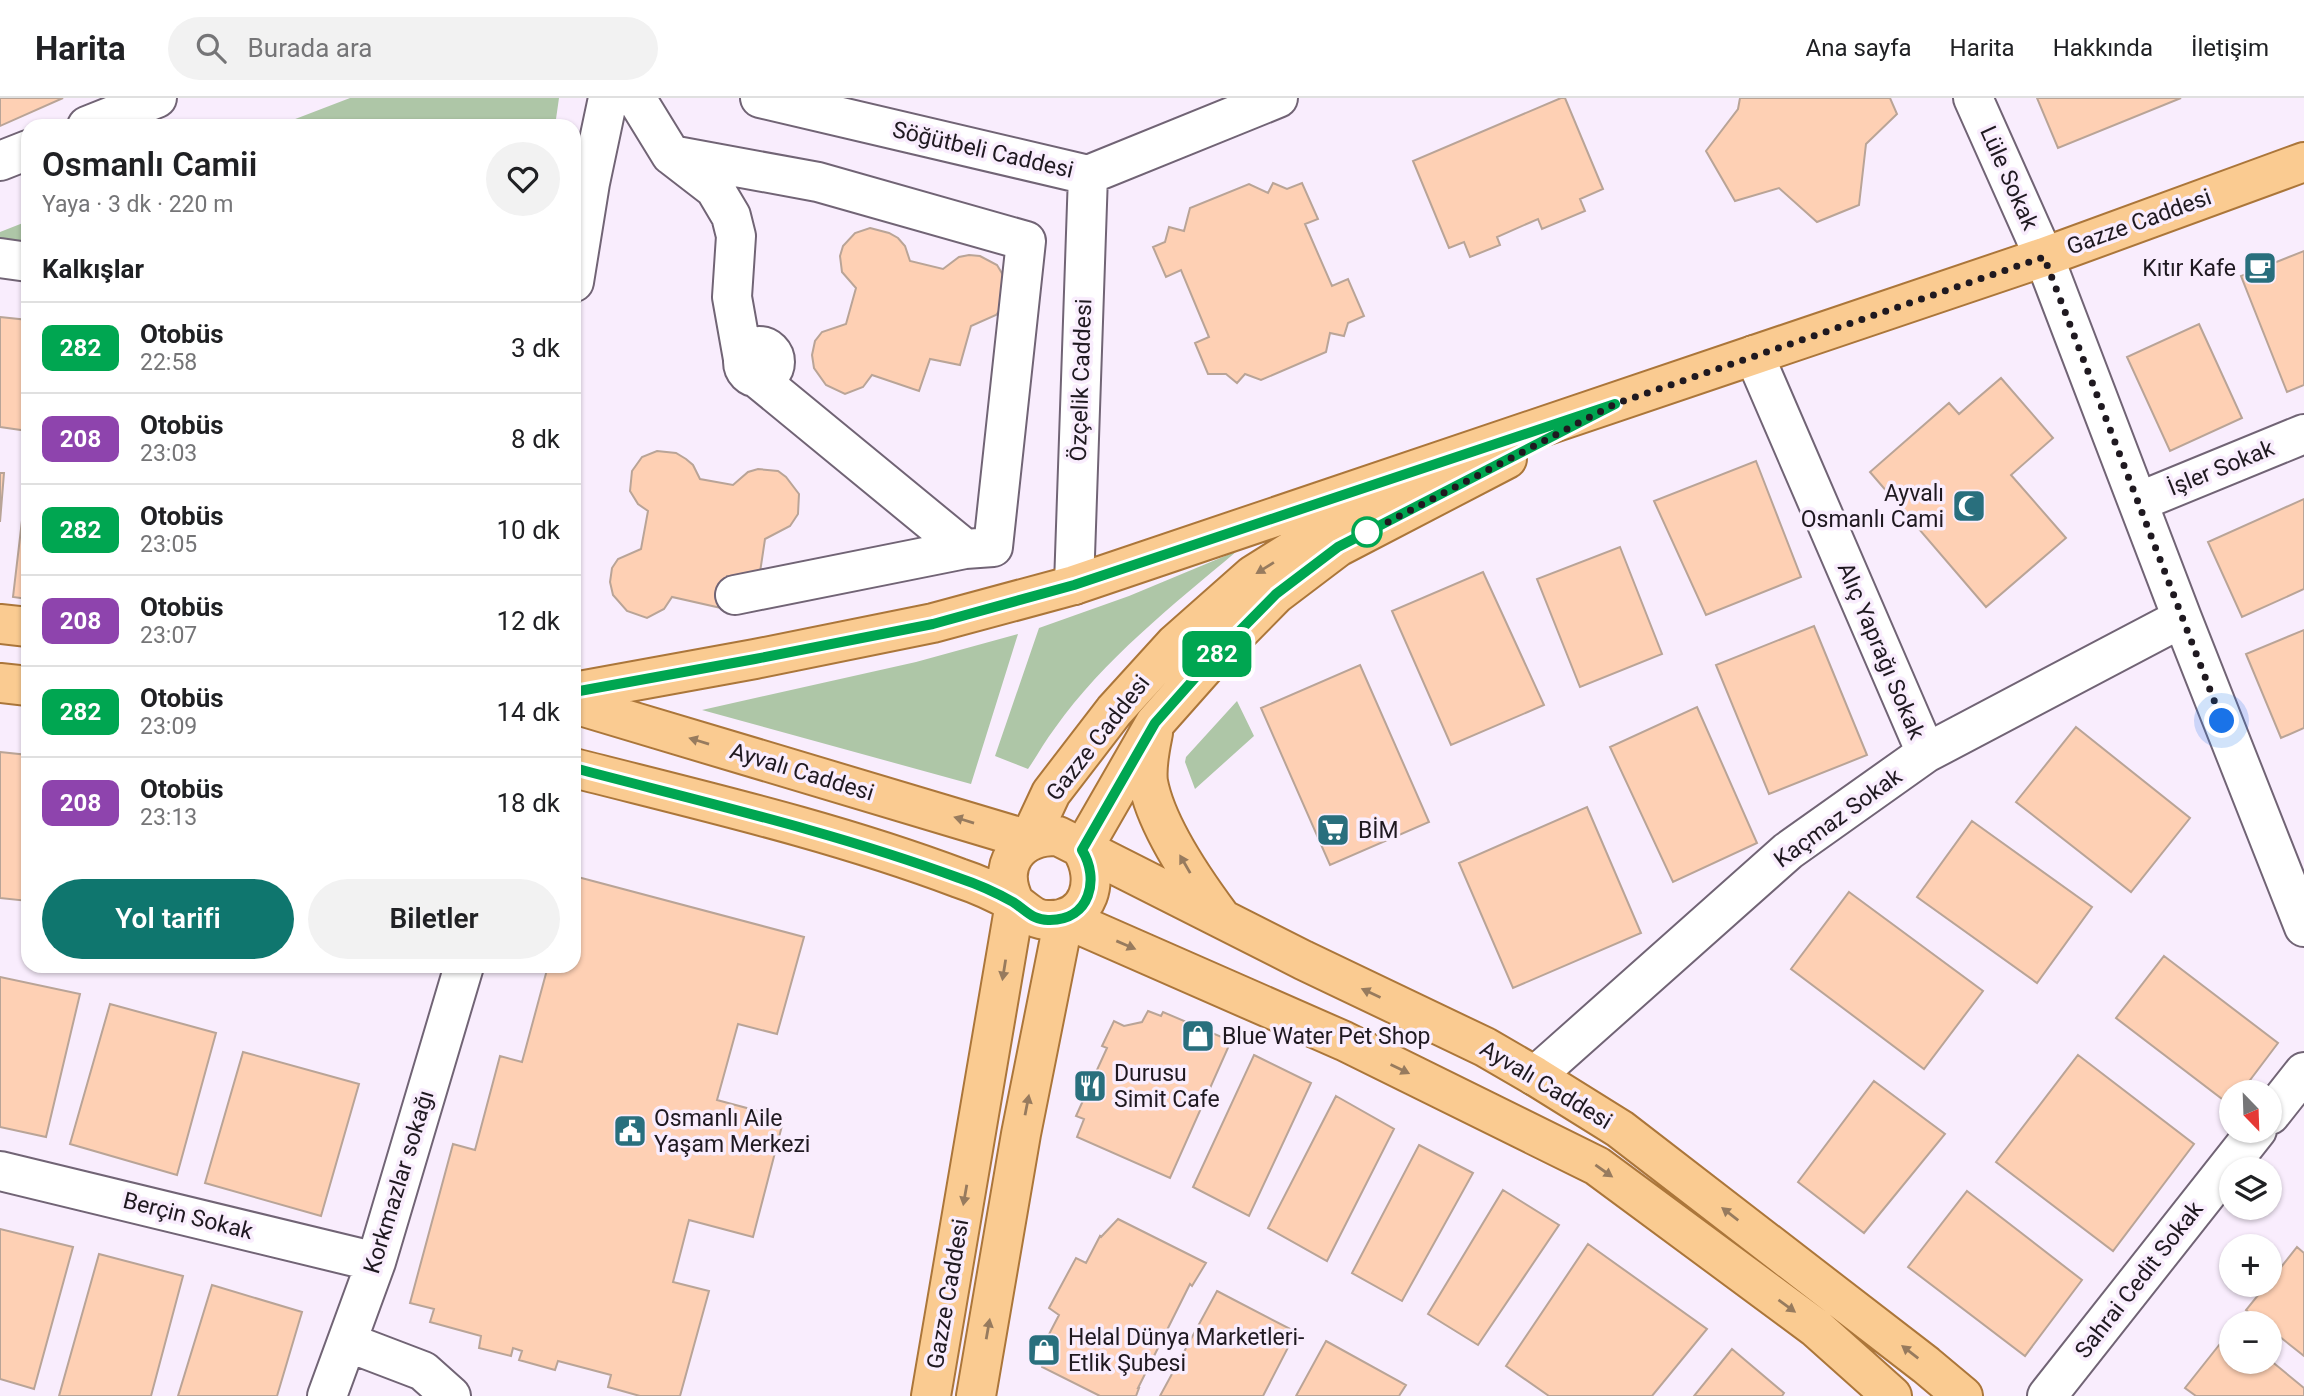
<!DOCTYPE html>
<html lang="tr">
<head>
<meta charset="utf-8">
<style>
  :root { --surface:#fff; --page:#f2f2f2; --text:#202124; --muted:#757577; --line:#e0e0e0; --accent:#0f766e }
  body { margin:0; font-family:Roboto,sans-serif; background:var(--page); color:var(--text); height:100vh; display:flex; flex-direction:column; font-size:26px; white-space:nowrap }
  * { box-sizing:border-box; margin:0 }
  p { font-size:23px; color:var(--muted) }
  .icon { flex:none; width:38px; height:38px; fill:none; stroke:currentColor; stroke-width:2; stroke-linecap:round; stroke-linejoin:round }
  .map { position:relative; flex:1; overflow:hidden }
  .panel { position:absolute; left:21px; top:21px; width:560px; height:854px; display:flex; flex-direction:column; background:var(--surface); border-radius:21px; box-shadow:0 2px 5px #0004 }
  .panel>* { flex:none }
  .badge { padding:0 14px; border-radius:10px; font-size:24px; line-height:46px }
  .needle { width:46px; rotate:157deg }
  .tools { position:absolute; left:2219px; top:982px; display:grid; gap:14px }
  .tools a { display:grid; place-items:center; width:63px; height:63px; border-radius:50%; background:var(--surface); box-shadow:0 2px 5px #0004; font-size:35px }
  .you { position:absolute; width:35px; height:35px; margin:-18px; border:5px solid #fff; border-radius:50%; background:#1a73e8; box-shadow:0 0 0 10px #1a73e833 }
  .map>.badge { position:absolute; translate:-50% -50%; box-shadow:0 0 0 4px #fff }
  h2 { padding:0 21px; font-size:26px; line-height:63px }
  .round { display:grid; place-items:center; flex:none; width:74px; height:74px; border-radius:37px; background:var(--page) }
  .overview { display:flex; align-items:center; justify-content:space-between; height:119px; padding:0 21px }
  h1 { font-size:33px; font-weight:600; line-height:52px }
  .action { display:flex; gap:14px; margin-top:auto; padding:14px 21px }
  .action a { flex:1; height:80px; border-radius:42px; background:var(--accent); color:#fff; font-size:28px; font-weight:600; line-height:80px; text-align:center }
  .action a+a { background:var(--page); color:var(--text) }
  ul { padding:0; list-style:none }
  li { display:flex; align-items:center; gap:21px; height:91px; padding:0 21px; border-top:2px solid var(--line) }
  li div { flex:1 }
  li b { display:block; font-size:26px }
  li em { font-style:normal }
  li .badge { min-width:77px; font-weight:700; text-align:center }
  header { display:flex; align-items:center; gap:42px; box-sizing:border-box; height:98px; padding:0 35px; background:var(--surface); border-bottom:2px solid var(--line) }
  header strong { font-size:33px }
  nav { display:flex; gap:38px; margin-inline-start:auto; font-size:24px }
  .search { width:490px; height:63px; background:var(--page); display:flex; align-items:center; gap:18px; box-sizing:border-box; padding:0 24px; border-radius:38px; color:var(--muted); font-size:26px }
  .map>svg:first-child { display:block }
</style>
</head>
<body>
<header>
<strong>Harita</strong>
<div class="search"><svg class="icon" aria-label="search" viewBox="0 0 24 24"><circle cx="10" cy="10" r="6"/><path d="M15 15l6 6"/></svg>Burada ara</div>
<nav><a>Ana sayfa</a><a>Harita</a><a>Hakkında</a><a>İletişim</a></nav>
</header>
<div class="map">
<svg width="2304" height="1298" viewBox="0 0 2304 1298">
  <rect width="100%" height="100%" fill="#f9edfd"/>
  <!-- green -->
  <path fill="#aec6a7" d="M350 0H559L555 28H277Z
    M28 123V146L0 142V134Z
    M1237 453C1173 507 1104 561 1055 630 1045 643 1037 658 1028 671L995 658 1039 530 1129 498Z
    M1018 536 971 686 702 612 916 564Z
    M1237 603 1254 638 1195 691 1185 664 1186 659Z"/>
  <!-- building -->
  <path fill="#fed0b4" stroke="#b9a497" stroke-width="2" d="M0 0H63L0 28Z
    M1561 0H1565L1603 91 1580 101 1585 113 1542 131 1538 121 1497 139 1500 147 1470 159 1464 144 1449 150 1413 63Z
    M1740 0H1890L1897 16 1866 46 1859 107 1817 124 1779 90 1735 103 1706 53 1738 11Z
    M2037 0H2181L2058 50Z
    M1273 85 1287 91 1302 85 1318 121 1305 126 1332 188 1348 181 1364 218 1348 225 1344 238 1330 235 1326 254 1261 282 1245 276 1237 285 1226 276H1208L1195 245 1209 239 1181 172 1166 179 1153 149 1165 144 1169 129 1184 133 1190 110 1249 86 1268 95Z
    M870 130 889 135 898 140 905 148 910 163 943 171 959 159 969 157 980 158 997 167 1003 177 1005 205 996 217 971 228 960 267 930 261 919 293 872 277 863 289 845 296 826 287 814 270 812 257 815 243 822 234 846 226 856 190 842 174 840 158 843 148 855 135Z
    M2304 153V287L2287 294 2241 178Z
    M0 219 28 222V333L0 329Z
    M2199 226 2242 320 2170 353 2127 259Z
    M2001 280 2053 340 2011 377 2066 440 1986 509 1870 374 1949 305 1959 316Z
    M657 353 676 355 686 361 693 367 700 381 733 387 748 374 758 371 778 373 786 379 799 396 798 416 790 428 765 441 759 481 727 478 721 510 672 499 664 511 647 520 627 513 613 497 610 484 612 470 618 461 641 451 648 413 638 406 630 393 632 373 642 359Z
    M1756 363 1801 479 1706 517 1654 403Z
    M0 375H4L0 424Z
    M27 380H28V501L13 499Z
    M2304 401V491L2242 519 2208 444Z
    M1620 449 1662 556 1580 589 1537 481Z
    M1483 474 1544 607 1451 647 1392 513Z
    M1814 528 1867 657 1769 696 1716 567Z
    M2304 532V630L2281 640 2246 556Z
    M1360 567 1429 724 1330 767 1261 610Z
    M1697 609 1757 745 1673 784 1610 649Z
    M2076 629 2190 720 2131 794 2016 704Z
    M0 654 28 657V803L0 800Z
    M1587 709 1641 835 1513 890 1459 765Z
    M1972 723 2092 809 2037 885 1917 799Z
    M574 778 804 839 777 936 738 926 717 1002 784 1020 753 1139 689 1122 673 1184 709 1193 680 1298H640L608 1289 611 1277 558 1263 555 1272 519 1262 522 1253 513 1250 511 1258 479 1250 481 1238 430 1224 434 1211 410 1205 453 1046 475 1052 500 958 522 964 548 868H574Z
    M1849 794 1983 893 1924 971 1791 871Z
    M2164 858 2278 945 2241 994H2231L2230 1007 2116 920Z
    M0 879 80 896 46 1039 0 1029Z
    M110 906 216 935 177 1077 70 1046Z
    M1148 913 1161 918 1163 914 1231 943 1170 1080 1077 1039 1084 1021 1076 1018 1107 950 1102 948 1114 923 1124 928 1142 924Z
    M243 954 359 986 321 1118 205 1085Z
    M1254 957 1311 985 1249 1118 1193 1089Z
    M2078 957 2194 1046 2113 1153 1996 1064Z
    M1874 983 1945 1036 1864 1135 1798 1084Z
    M1336 998 1394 1031 1327 1163 1268 1130Z
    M1419 1047 1473 1075 1402 1203 1352 1175Z
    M1503 1092 1559 1127 1478 1247 1428 1216Z
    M1967 1093 2082 1182 2025 1258 1908 1169Z
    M1118 1121 1206 1165 1192 1188 1190 1186 1138 1290H1139L1136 1298H1100L1042 1269 1045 1244 1059 1217 1049 1210 1076 1160 1086 1165 1100 1138 1101 1139Z
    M0 1131 73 1149 34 1291 0 1281Z
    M1588 1146 1707 1231 1652 1298H1549L1506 1268Z
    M2297 1149 2304 1155V1258L2270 1231V1225H2262L2246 1212 2267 1186H2270V1183Z
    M99 1156 183 1178 151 1298H59Z
    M212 1187 302 1214 277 1298H178Z
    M1217 1193 1296 1234 1263 1298H1160Z
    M2231 1232V1264L2270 1262 2304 1290V1298H2196L2185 1290Z
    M1326 1243 1406 1287 1399 1298H1296Z
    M1732 1251 1784 1295 1782 1298H1694Z"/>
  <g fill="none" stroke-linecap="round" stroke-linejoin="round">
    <defs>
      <path id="minor" d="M636 0 671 57
        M760 0 1088 77 1278 0
        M1973 0 2044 159 2182 520 2304 829
        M87 28 157 0
        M0 63 28 52
        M0 160 28 164
        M574 184 590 85 608 0
        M743 264a16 16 0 1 1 32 0a16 16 0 1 1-32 0Z
        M1754 257 1926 655
        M743 261 732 199 736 138 731 118 715 91 671 57 818 84 1026 143 993 449 965 451 757 280
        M2138 404 2304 336
        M1074 487 1088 77
        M735 497 965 451
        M1535 978 1788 753 1926 655 2182 520
        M2270 1017 2304 974
        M0 1073 376 1164
        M347 1244 423 1273 451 1298
        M327 1298 376 1164 464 868
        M2047 1298 2257 1032"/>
      <path id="major" d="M0 526 28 529
        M0 585 28 588
        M574 594 755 561 933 525 1074 487 2044 159 2304 64
        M574 606 1029 742
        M1153 635C1150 650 1146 668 1148 684 1156 727 1194 783 1220 818
        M574 670C703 703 834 733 959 780 977 786 997 795 1013 804 1026 812 1033 823 1050 822 1090 822 1100 781 1082 752
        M1029 742 1051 695 1114 613 1175 546 1253 477 1312 440 1387 402
        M1082 752 1155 625 1210 563 1276 496 1338 449 1507 361
        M1015 805C996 768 1017 737 1058 738L1303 862 1485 949 1535 978 1620 1031 1926 1267 1963 1298
        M1064 820 1344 943 1597 1068 1816 1230 1892 1298
        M931 1298 1015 805
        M976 1298 1021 1036 1064 820"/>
    </defs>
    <!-- minor casing -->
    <use href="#minor" stroke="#716475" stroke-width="42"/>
    <!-- major casing -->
    <use href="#major" stroke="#ab763a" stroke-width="42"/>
    <!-- minor -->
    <use href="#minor" stroke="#fff" stroke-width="38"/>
    <!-- major -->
    <use href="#major" stroke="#facb91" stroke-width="38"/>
  </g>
  <!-- one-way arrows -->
  <defs><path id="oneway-solid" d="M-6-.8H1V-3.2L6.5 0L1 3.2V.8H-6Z" transform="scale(1.75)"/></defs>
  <g fill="#977b5e">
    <use href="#oneway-solid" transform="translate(1265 470) rotate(148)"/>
    <use href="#oneway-solid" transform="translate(699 643) rotate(-163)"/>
    <use href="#oneway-solid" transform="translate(964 722) rotate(-163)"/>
    <use href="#oneway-solid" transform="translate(1185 766) rotate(-120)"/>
    <use href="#oneway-solid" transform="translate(1126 847) rotate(23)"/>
    <use href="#oneway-solid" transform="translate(1004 872) rotate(99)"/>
    <use href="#oneway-solid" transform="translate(1371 895) rotate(-155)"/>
    <use href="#oneway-solid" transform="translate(1400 971) rotate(26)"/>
    <use href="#oneway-solid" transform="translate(1027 1007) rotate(-79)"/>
    <use href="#oneway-solid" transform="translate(1604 1073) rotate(35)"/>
    <use href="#oneway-solid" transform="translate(965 1097) rotate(100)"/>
    <use href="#oneway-solid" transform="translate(1730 1116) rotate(-142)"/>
    <use href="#oneway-solid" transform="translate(1787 1208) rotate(36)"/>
    <use href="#oneway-solid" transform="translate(988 1231) rotate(-80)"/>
    <use href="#oneway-solid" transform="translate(1910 1254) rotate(-142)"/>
  </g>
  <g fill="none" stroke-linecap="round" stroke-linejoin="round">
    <defs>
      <path id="line" d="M574 594 755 561 933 526 1074 487 1615 306 1338 449 1276 496 1210 563 1155 625 1082 752C1100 781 1090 822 1050 822 1033 823 1026 812 1013 804 997 795 977 786 959 780 834 734 703 704 574 670"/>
    </defs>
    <!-- line casing -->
    <use href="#line" stroke="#fff" stroke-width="16"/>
    <!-- line -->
    <use href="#line" stroke="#00a651" stroke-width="10"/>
    <!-- walk -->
    <path stroke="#1f1920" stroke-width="7" stroke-dasharray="0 12.6" d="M1367 434 1361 438 1615 306 2044 159 2222 623"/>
  </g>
  <!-- icons -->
  <defs>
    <symbol id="cafe-square" viewBox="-11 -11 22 22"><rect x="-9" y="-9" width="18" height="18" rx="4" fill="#296f7d" stroke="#f9edfd"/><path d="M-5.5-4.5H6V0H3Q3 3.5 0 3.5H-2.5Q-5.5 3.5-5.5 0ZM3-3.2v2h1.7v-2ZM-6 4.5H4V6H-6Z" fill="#fff"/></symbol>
    <symbol id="mosque-square" viewBox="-11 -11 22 22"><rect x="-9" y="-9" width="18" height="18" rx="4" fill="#296f7d" stroke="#f9edfd"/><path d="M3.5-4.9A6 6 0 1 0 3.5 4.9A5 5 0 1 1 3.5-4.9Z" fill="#fff"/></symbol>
    <symbol id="supermarket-square" viewBox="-11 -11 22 22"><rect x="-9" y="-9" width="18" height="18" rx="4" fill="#296f7d" stroke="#f9edfd"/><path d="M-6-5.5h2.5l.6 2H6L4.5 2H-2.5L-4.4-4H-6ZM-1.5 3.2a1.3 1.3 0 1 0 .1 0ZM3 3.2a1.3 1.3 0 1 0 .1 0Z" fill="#fff"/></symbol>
    <symbol id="shop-square" viewBox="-11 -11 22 22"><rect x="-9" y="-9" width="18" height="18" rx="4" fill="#296f7d" stroke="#f9edfd"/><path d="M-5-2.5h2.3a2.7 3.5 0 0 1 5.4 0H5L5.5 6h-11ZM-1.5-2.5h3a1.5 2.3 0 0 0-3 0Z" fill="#fff"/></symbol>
    <symbol id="restaurant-square" viewBox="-11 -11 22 22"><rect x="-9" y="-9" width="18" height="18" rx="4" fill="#296f7d" stroke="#f9edfd"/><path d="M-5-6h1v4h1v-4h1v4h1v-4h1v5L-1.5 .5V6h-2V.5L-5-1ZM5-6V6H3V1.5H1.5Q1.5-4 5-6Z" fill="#fff"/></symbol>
    <symbol id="civic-square" viewBox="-11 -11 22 22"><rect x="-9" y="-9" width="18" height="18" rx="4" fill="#296f7d" stroke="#f9edfd"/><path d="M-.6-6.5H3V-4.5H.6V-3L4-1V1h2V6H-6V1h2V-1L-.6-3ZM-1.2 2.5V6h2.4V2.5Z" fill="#fff"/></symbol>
  </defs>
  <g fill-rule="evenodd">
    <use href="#cafe-square" x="2241" y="151" width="38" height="38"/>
    <use href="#mosque-square" x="1950" y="389" width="38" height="38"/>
    <use href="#supermarket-square" x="1314" y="713" width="38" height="38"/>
    <use href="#shop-square" x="1179" y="919" width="38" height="38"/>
    <use href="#restaurant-square" x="1071" y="969" width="38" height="38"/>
    <use href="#civic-square" x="611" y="1014" width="38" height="38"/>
    <use href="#shop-square" x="1025" y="1233" width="38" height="38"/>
  </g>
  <!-- markers -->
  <circle fill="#fff" stroke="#00a651" stroke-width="3.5" cx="1367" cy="434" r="14"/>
  <g text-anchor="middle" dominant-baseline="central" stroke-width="7" stroke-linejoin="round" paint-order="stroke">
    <!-- street labels -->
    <g font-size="23" fill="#1f1920" stroke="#f9edfd">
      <text transform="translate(983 52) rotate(13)">Söğütbeli Caddesi</text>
      <text transform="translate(2009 80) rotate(66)">Lüle Sokak</text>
      <text transform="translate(2139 124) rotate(-20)">Gazze Caddesi</text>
      <text transform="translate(1081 282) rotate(-88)">Özçelik Caddesi</text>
      <text transform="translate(2221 370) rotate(-22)">İşler Sokak</text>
      <text transform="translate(1881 553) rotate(67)">Alıç Yaprağı Sokak</text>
      <text transform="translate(1098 640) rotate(-52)">Gazze Caddesi</text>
      <text transform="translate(802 674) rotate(17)">Ayvalı Caddesi</text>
      <text transform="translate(1838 720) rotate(-36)">Kaçmaz Sokak</text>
      <text transform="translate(1546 987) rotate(31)">Ayvalı Caddesi</text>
      <text transform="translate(399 1084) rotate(-73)">Korkmazlar sokağı</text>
      <text transform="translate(188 1118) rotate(14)">Berçin Sokak</text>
      <text transform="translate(2139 1182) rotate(-52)">Sahrai Cedit Sokak</text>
      <text transform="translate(948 1196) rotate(-80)">Gazze Caddesi</text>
    </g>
    <!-- poi labels -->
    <g font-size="23" fill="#1f1920" stroke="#f9edfd" text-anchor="start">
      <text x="2236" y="170" text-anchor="end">Kıtır Kafe</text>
      <text x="1944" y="395" text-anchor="end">Ayvalı<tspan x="1944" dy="26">Osmanlı Cami</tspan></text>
      <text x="1358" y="732">BİM</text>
      <text x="1222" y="938">Blue Water Pet Shop</text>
      <text x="1114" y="975">Durusu<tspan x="1114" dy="26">Simit Cafe</tspan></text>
      <text x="654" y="1020">Osmanlı Aile<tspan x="654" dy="26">Yaşam Merkezi</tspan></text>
      <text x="1068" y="1239">Helal Dünya Marketleri-<tspan x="1068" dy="26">Etlik Şubesi</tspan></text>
    </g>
  </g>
</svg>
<div class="tools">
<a><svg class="needle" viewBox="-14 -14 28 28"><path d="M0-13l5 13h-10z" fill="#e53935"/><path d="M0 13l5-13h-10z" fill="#757577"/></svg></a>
<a><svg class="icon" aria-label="layers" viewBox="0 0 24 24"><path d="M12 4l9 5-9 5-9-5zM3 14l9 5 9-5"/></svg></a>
<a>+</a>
<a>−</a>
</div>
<div class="you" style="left:2222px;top:623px"></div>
<b class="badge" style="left:1217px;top:556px;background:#00a651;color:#fff">282</b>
<section class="panel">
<div class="overview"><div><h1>Osmanlı Camii</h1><p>Yaya · 3 dk · 220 m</p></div><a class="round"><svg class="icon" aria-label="heart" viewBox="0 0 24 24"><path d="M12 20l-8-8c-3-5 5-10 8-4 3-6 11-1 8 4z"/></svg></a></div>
<h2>Kalkışlar</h2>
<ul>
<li><span class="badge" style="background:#00a651;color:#fff">282</span><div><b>Otobüs</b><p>22:58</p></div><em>3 dk</em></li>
<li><span class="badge" style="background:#8e44ad;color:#fff">208</span><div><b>Otobüs</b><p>23:03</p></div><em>8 dk</em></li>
<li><span class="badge" style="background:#00a651;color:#fff">282</span><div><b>Otobüs</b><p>23:05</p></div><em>10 dk</em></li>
<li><span class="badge" style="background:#8e44ad;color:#fff">208</span><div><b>Otobüs</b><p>23:07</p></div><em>12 dk</em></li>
<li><span class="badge" style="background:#00a651;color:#fff">282</span><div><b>Otobüs</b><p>23:09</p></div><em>14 dk</em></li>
<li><span class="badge" style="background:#8e44ad;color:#fff">208</span><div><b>Otobüs</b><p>23:13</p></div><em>18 dk</em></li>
</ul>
<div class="action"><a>Yol tarifi</a><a>Biletler</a></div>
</section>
</div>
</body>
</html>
